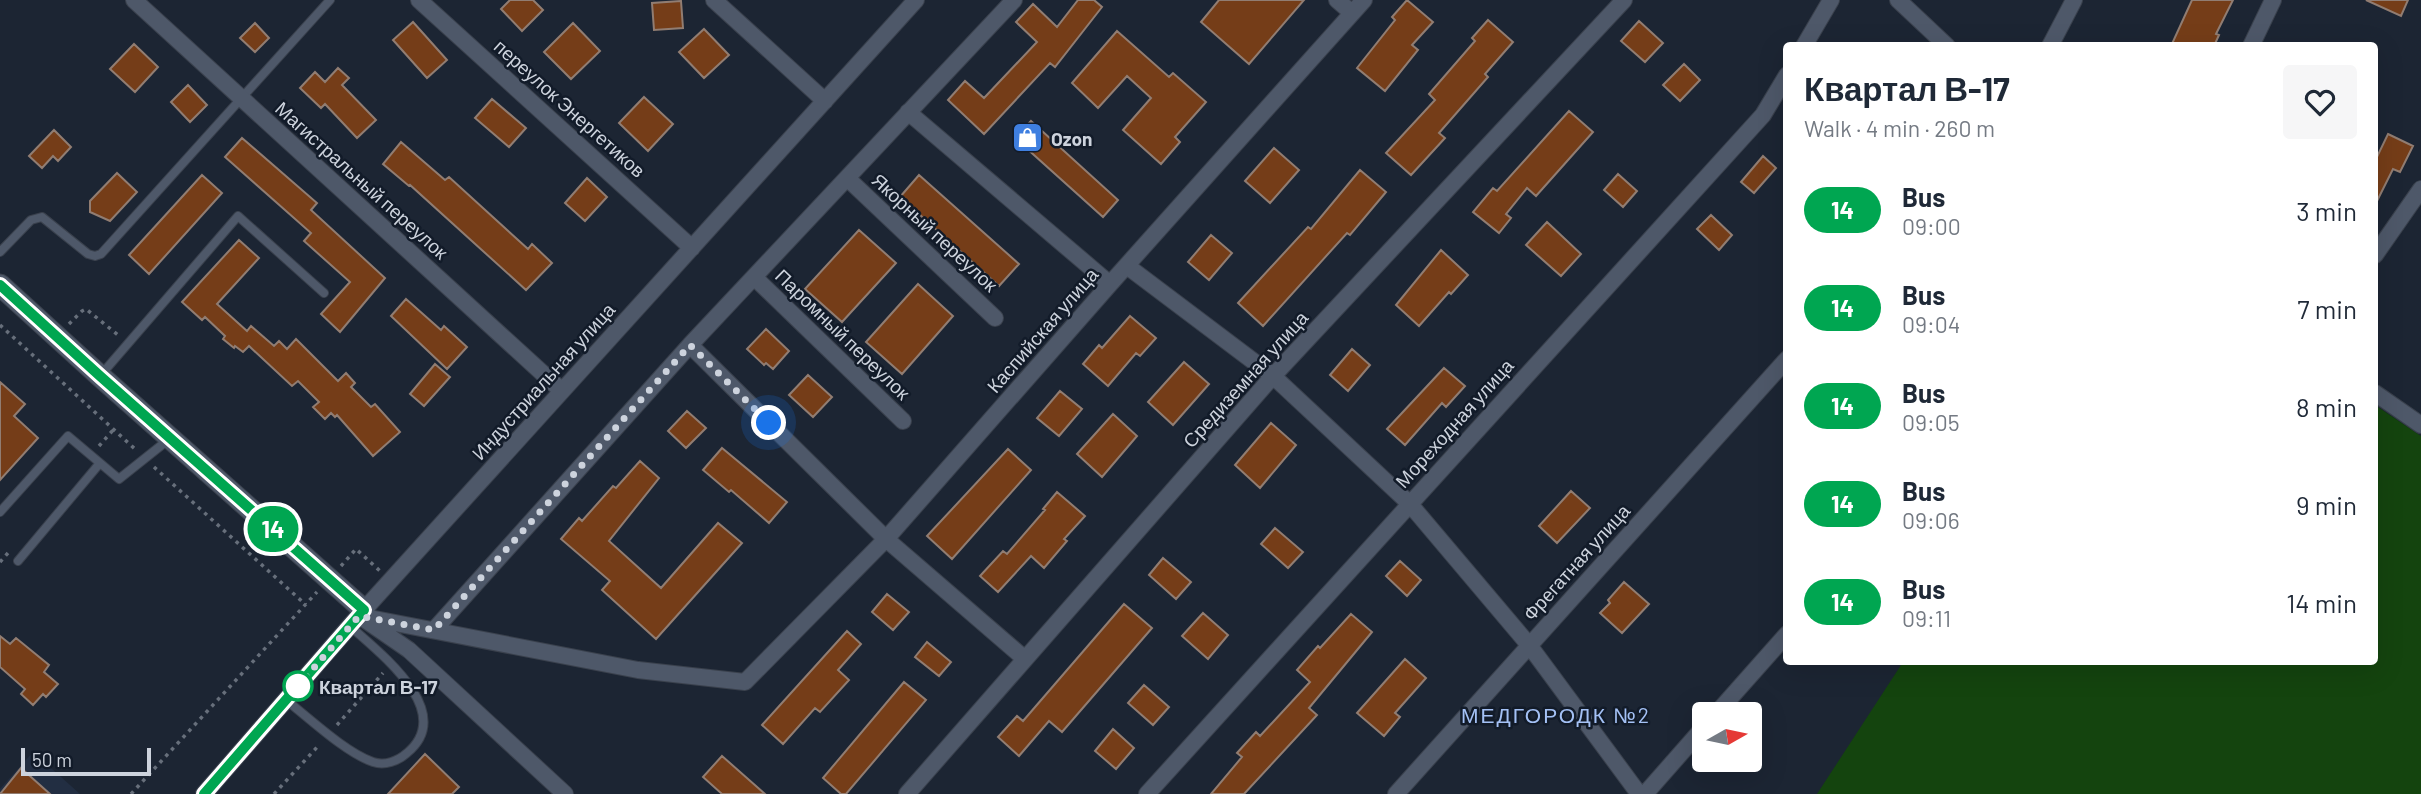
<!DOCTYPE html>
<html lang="en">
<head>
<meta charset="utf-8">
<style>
  :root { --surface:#fff; --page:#f6f6f7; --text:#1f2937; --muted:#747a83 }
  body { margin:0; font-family:Barlow,sans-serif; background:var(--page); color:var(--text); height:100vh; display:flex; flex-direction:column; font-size:26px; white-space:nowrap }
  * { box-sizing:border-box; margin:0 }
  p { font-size:23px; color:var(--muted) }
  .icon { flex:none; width:38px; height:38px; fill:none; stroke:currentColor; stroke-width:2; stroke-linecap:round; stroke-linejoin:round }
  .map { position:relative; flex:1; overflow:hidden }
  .sheet { position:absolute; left:1783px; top:42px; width:595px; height:623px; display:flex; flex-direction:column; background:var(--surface); border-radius:7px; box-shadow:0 7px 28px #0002 }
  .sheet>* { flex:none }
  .badge { padding:0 14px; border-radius:23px; font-size:24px; line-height:46px }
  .needle { width:46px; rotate:81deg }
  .tools { position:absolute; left:1692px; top:702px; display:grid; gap:14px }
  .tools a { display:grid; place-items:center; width:70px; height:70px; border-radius:7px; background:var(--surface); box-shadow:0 7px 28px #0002; font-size:35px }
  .scale { position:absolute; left:21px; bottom:18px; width:130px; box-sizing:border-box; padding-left:7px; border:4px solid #cdd3dd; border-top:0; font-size:19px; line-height:24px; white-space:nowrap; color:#cdd3dd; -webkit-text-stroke:5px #121b29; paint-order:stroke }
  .you { position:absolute; width:35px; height:35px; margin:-18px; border:5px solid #fff; border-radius:50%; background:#1a73e8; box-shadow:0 0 0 10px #1a73e833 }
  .map>.badge { position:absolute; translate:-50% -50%; box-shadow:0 0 0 4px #fff }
  .round { display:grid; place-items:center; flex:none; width:74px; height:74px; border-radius:7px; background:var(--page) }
  .head { display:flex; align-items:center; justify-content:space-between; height:119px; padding:0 21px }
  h1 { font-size:33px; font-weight:700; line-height:52px }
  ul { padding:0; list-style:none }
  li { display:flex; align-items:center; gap:21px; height:98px; padding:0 21px }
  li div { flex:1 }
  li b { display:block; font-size:26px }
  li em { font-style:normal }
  li .badge { min-width:77px; font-weight:700; text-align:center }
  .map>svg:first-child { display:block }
</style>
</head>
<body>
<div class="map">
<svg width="2421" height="794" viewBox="0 0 2421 794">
  <rect width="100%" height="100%" fill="#1c2533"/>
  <!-- built -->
  <path fill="#222e42" d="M33 752 80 794H0V789Z"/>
  <!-- green -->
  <path fill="#14440e" d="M2375 405 2421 436V794H1817L1903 662H2375Z"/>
  <!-- building -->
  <path fill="#753d18" stroke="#917d72" stroke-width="2" d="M510 0H533L543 10 522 31 501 9Z
    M1078 0H1094L1102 7 1055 67 1050 63 984 134 948 100 965 81 984 98 1037 42 1016 22 1033 4 1057 27Z
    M1219 0H1304L1249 64 1201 22Z
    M1407 0 1433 22 1412 45 1418 50 1385 91 1357 68 1395 20 1392 17Z
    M2192 0H2233L2216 34 2219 35 2214 46H2171Z
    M2366 0H2408L2401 16Z
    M681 1 683 28 654 30 652 3Z
    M1488 20 1513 42 1485 74 1488 77 1439 133 1445 138 1411 175 1386 153 1435 100 1429 94 1475 41 1472 38Z
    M1639 21 1663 43 1645 62 1621 41Z
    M413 22 447 60 427 78 393 40Z
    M255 23 269 38 255 52 240 38Z
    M573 23 600 51 571 79 544 52Z
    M704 29 729 55 704 78 679 52Z
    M1117 31 1169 77 1173 73 1206 102 1175 137 1180 142 1161 164 1123 130 1151 98 1127 76 1098 108 1072 83Z
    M134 44 158 67 135 92 110 69Z
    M1684 64 1700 80 1680 101 1663 85Z
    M338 68 349 78 342 85 376 120 357 138 325 104 321 108 300 88 315 72 325 82Z
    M188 85 207 105 190 122 171 102Z
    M644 97 673 124 648 151 619 123Z
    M492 99 526 128 509 147 475 118Z
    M1569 111 1593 132 1536 196 1527 188 1506 214 1511 218 1499 233 1473 212 1493 188 1497 191Z
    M1031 121 1118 200 1103 217 1015 138Z
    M54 130 71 147 58 161 53 156 42 168 29 156Z
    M2388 134 2413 146 2400 172 2393 169 2375 205V161Z
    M242 138 317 203 311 210 385 278 340 332 321 314 350 282 304 241 311 233 225 157Z
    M401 142 445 180 449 177 528 249 532 244 552 263 526 290 410 185 409 186 383 164Z
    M1274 148 1299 170 1270 203 1245 181Z
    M1763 156 1776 168 1754 193 1741 182Z
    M1360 170 1386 192 1350 235 1347 233 1263 326 1238 303 1308 227 1311 229Z
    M117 173 137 192 110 221 90 212V201Z
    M1618 174 1637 191 1623 207 1604 190Z
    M202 175 222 193 149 274 129 255Z
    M919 175 1019 264 999 286 900 197Z
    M587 178 607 197 585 221 565 203Z
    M1711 215 1732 235 1719 250 1697 229Z
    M1547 222 1581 254 1561 276 1526 245Z
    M859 230 896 263 842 322 805 289Z
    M1211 235 1232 253 1209 280 1188 262Z
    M239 240 259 258 217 304 247 331 251 326 274 346 279 341 287 349 296 339 338 381 346 373 355 383 351 387 371 407 375 404 400 432 373 456 337 415 335 417 331 413 325 419 313 407 319 402 298 381 292 386 249 346 243 352 235 346 234 348 223 339 225 336 205 317 202 320 182 302Z
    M1441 250 1468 275 1451 294 1449 292 1419 326 1396 305Z
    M918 284 953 316 902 374 866 342Z
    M406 299 441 330 444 326 467 347 447 369 391 316Z
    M1130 316 1156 338 1140 356 1136 353 1108 386 1083 364 1099 345 1102 348Z
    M766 329 789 351 773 369 766 363 764 365 747 349Z
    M1352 349 1370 365 1348 391 1330 375Z
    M1184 362 1209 384 1173 425 1148 402Z
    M435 364 450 377 424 406 410 394Z
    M1444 368 1465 386 1446 407 1442 403 1405 445 1387 429Z
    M808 375 832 397 813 417 789 395Z
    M0 382 25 404 14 416 38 438 0 480Z
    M1060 391 1082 409 1059 436 1037 418Z
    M687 411 706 428 686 448 668 431Z
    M1113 414 1137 436 1102 477 1077 454Z
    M1271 423 1296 445 1260 488 1235 465Z
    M722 448 787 502 769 523 731 490 729 492 703 470Z
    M1008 449 1031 470 952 559 927 536Z
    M640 461 659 478 609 541 661 588 718 523 742 543 656 639 602 590 610 581 561 539 579 518 582 521 613 486 616 488Z
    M1571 491 1590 508 1557 543 1539 526Z
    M1057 492 1085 516 1064 539 1067 541 1044 568 1031 556 998 592 980 576 1003 551 1007 554 1045 510 1043 509Z
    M1275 528 1303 552 1288 568 1261 544Z
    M1163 558 1191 582 1176 599 1149 575Z
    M1400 561 1421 580 1407 596 1386 576Z
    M1624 582 1649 604 1622 633 1600 613 1610 603 1608 600Z
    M887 594 909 612 893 630 872 612Z
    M1124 604 1152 628 1062 732 1049 721 1019 756 998 737 1017 716 1023 721Z
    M1203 613 1228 635 1208 659 1182 636Z
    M1351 614 1372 632 1309 708 1317 715 1244 794H1211L1242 757 1237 753 1256 732 1260 736 1310 682 1297 670 1318 646 1320 648Z
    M847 631 861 644 838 670 849 680 820 712 815 708 783 744 762 725Z
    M0 636 10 644 16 638 49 665 44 672 58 684 46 697 43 694 33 705 21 694 25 689 0 667Z
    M927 642 951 662 939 676 915 657Z
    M1405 659 1426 678 1395 713 1400 717 1384 736 1357 713Z
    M904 682 926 700 846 794H841L823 778Z
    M1144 685 1169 707 1153 725 1128 703Z
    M1113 729 1134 748 1116 769 1095 751Z
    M425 754 459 787 452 794H388Z
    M722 756 765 794H722L703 777Z
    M21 768 50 794H0Z"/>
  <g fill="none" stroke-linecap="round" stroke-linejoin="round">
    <defs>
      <path id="lane" d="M0 252 31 220 42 217 88 254 95 256 101 254 330 0
        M100 376 238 216 324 293
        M0 512 68 436 119 479 168 440
        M18 561 100 463
        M286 700C309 718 346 753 373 762 385 766 398 761 407 753 457 712 380 653 350 626"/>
      <path id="street" d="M134 0 562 391
        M419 0 692 248
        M714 0 825 101
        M1337 0 1352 13
        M1898 0 1947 46
        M1804 46 1831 0
        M2050 46 2074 0
        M2251 46 2273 0
        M908 112 1110 284
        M847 178 995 318
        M2375 255 2421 189
        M1127 266 1273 376 1409 503 1529 645 1639 794
        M754 277 903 421
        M690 345 1014 0
        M2375 393 2421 425
        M359 616 638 670 745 682 886 539 1110 284 1364 0
        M364 619 409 650 565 794
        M434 630 690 345 886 539 1025 659
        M1716 714 1787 634
        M204 794 362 612 916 0
        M907 794 1273 376 1624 0
        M1147 794 1763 115 1787 75
        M1396 794 1787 359
        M1645 794 1704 727"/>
      <path id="secondary" d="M0 285 100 376 364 610"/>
    </defs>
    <!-- lane casing -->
    <use href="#lane" stroke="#3a414d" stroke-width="10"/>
    <!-- street casing -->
    <use href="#street" stroke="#3a414d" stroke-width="18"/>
    <!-- secondary casing -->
    <use href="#secondary" stroke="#3a414d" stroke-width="23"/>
    <!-- path -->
    <path stroke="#676f7b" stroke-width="3.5" stroke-dasharray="3.5 5" stroke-linecap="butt" d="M69 324 82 311 86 309 118 335
      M0 325 136 450
      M99 446 114 429
      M154 467 306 605
      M0 562 8 553
      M341 566 356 549 380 571
      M337 725 383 673
      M131 794 317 592
      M274 794 320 744"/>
    <!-- lane -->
    <use href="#lane" stroke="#4e5869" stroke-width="8"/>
    <!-- street -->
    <use href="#street" stroke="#4e5869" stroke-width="16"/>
    <!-- secondary -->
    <use href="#secondary" stroke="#4e5869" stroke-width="21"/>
  </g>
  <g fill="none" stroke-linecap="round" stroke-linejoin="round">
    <defs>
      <path id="line" d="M0 285 100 376 364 610 204 794"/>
    </defs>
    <!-- line casing -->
    <use href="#line" stroke="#fff" stroke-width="16"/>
    <!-- line -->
    <use href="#line" stroke="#00a651" stroke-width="10"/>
    <!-- walk -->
    <path stroke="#cdd3dd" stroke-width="7" stroke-dasharray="0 12.6" d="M298 686 359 616 434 630 690 345 769 423"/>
  </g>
  <!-- icons -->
  <defs>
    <symbol id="shop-square" viewBox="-11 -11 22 22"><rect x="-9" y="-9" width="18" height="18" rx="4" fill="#3f7fe0" stroke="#121b29"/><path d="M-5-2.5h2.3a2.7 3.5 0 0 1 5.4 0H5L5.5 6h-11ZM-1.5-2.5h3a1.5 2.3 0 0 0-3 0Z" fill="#fff"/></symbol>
  </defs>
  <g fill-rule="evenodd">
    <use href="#shop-square" x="1010" y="120" width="35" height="35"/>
  </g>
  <!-- markers -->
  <circle fill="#fff" stroke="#00a651" stroke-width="3.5" cx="298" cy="686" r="14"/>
  <g text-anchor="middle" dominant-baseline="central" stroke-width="5" stroke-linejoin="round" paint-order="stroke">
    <!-- street labels -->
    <g font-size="19" fill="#cdd3dd" stroke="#121b29">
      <text transform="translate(570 108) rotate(42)">переулок Энергетиков</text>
      <text transform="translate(362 180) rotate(42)">Магистральный переулок</text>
      <text transform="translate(935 232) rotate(43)">Якорный переулок</text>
      <text transform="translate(1042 330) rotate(-49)">Каспийская улица</text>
      <text transform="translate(843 334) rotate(44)">Паромный переулок</text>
      <text transform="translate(1245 379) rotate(-48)">Средиземная улица</text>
      <text transform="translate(543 381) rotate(-48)">Индустриальная улица</text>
      <text transform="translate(1454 423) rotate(-48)">Мореходная улица</text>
      <text transform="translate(1576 562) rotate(-48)">Фрегатная улица</text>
    </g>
    <!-- poi labels -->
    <g font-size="19" font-weight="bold" fill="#cdd3dd" stroke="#121b29" text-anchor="start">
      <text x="1051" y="138">Ozon</text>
    </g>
    <!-- stop labels -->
    <g font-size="19" font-weight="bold" fill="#cdd3dd" stroke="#121b29" text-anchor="start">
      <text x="319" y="686">Квартал В-17</text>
    </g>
    <!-- neighbourhood labels -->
    <g font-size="21" letter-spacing="2" fill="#a4c1f5" stroke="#121b29">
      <text x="1556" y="714">МЕДГОРОДК №2</text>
    </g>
  </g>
</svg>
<div class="tools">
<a><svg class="needle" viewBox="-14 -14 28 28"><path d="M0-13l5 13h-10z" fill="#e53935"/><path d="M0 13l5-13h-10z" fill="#747a83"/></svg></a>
</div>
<div class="scale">50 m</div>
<div class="you" style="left:769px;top:423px"></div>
<b class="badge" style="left:273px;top:529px;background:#00a651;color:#fff">14</b>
<section class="sheet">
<div class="head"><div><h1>Квартал В-17</h1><p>Walk · 4 min · 260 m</p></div><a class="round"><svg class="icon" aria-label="heart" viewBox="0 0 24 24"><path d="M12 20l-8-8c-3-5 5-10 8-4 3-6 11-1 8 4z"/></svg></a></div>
<ul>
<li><span class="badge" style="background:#00a651;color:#fff">14</span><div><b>Bus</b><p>09:00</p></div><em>3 min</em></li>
<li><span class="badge" style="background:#00a651;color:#fff">14</span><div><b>Bus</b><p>09:04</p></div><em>7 min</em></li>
<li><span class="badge" style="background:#00a651;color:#fff">14</span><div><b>Bus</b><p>09:05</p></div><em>8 min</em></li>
<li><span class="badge" style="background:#00a651;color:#fff">14</span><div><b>Bus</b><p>09:06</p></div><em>9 min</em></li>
<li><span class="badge" style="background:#00a651;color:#fff">14</span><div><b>Bus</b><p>09:11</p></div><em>14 min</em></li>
</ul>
</section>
</div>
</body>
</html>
